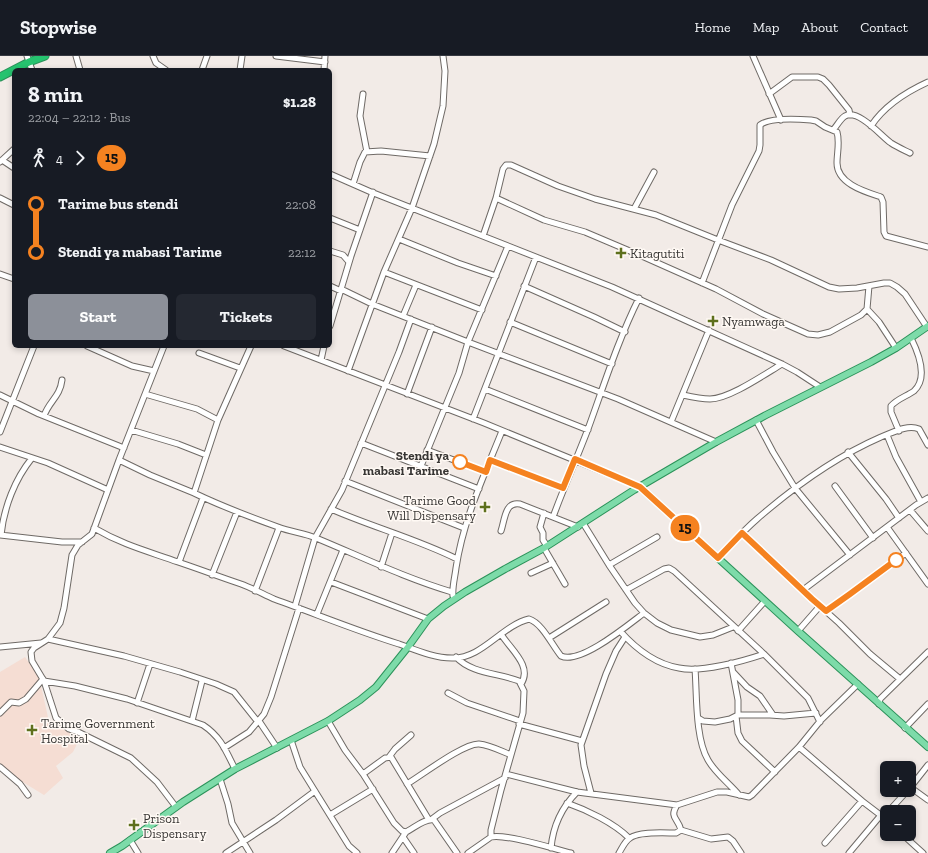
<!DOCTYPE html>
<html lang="en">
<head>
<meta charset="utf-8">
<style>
  :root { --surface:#171b24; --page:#242831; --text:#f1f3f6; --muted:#9ea1a6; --line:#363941; --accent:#8c9099 }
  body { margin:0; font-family:"Zilla Slab",serif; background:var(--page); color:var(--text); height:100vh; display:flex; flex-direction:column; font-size:15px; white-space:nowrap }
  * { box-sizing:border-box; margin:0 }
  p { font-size:13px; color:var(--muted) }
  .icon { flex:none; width:22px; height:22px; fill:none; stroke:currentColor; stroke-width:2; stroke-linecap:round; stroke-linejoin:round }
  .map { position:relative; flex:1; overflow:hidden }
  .drawer { position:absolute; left:12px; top:12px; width:320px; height:280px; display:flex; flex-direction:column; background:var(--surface); border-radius:6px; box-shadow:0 2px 6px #0003 }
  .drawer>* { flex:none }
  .badge { padding:0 8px; border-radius:13px; font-size:14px; line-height:26px }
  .tools { position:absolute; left:880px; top:705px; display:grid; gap:8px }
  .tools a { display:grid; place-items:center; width:36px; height:36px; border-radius:6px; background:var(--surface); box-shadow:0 2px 6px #0003; font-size:20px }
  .map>.badge { position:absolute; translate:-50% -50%; box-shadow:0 0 0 2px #fff }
  .legs { display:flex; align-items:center; gap:6px; height:44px; padding:0 16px; font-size:13px }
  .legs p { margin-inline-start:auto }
  .head { display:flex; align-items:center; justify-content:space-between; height:68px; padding:0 16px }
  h1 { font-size:22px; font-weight:800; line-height:30px }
  .action { display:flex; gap:8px; margin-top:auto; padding:8px 16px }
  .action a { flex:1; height:46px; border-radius:6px; background:var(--accent); color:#fff; font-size:16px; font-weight:800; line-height:46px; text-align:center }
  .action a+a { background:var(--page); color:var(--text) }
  ul { padding:0 16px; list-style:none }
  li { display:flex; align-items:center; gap:14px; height:48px; font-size:15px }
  li i { display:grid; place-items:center; width:6px; height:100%; margin:0 5px; background:currentColor }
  li i::after { content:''; width:10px; height:10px; margin:-5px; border:3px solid; border-radius:50%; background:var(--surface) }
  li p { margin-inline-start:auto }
  li:first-child i { background:linear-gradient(#0000 50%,currentColor 0) }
  li:last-child i { background:linear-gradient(currentColor 50%,#0000 0) }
  header { display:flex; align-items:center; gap:24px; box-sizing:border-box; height:56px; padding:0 20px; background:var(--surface); border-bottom:1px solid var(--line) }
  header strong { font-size:19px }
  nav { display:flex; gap:22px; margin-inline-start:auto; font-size:14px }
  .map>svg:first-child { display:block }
</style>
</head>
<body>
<header>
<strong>Stopwise</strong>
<nav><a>Home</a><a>Map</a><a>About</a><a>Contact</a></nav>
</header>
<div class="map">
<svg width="928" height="797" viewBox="0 0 928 797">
  <rect width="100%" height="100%" fill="#f2ebe7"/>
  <!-- medical -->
  <path fill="#f5ddd3" d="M25 601 39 621 49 666 80 682 73 696 56 710 63 722 44 739 3 714 0 710V616Z"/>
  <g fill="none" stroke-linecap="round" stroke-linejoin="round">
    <defs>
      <path id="minor" d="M27 0 32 14
        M76 0 80 14
        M153 0 156 7 166 14
        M276 0 325 6
        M753 0 781 64
        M202 14 207 0
        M240 14 242 0
        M324 14 325 0
        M363 38 360 60 367 96
        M769 38 792 21H818L823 23 829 29 849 54 850 59
        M871 70C885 49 906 36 928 26
        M833 74C837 70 840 63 845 60 859 53 881 80 891 87 897 91 904 94 910 97
        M2 104 14 112
        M0 106 14 93
        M330 118 371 136 612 231 782 308 797 316 820 331
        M353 128 360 106 365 96 381 95 430 100
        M0 142 14 149
        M496 142 544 164 585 176 644 201 716 233 763 258 808 278 818 279 830 276 861 259 867 253 869 230
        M634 153 654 116
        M330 162 360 174
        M483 180 496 142 503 113 506 109H511L558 130 595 143 656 159 718 184 771 204 829 231 839 233 857 232 884 227H890L897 231 905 238 927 271
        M399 183 458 207 496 220
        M330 195 343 199 349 206
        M384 216 482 254
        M0 218 14 223
        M702 227 732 149 759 95 760 89V69C770 61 798 63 811 64L816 65 825 71 837 76C840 86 837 97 837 107 837 128 866 136 881 141L883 146 884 176 886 180 928 191
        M330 230 341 235
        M524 230 594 261 625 276
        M341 233 372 248 468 286 618 343 716 386
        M867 253 879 266 896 292
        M403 260 416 229
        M510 266 612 308
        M330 270 351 200 373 136
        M87 290 132 310 154 315
        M164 290 119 404 92 478 78 489 72 499 64 552 60 567 48 583 34 592 31 596 32 605 44 625 56 662 69 673 78 676 131 702 157 726 176 751
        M251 290 218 364 194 437C221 450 250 461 278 471 291 476 304 477 316 482 362 501 405 522 452 536
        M284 290 484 367 640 431
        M199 297 240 312
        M321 304 324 290
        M348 315 384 216 412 152 434 88 443 50 445 15 443 0
        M485 333 588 374
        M145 338 197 353 218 364
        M407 338 432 271
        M0 339 39 358 124 392
        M683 339C692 341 701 343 710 343 729 343 765 318 782 308
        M44 360C49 345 60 341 62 324
        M473 363 536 201
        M756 364 773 396 795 432 850 499
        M671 366 709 274
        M131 374 178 388 206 399
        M899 375 891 356V350C897 343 907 340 914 335 928 322 919 298 911 282
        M0 376 34 290
        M887 379 896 401 921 446
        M361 387 479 433
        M0 391 48 407 108 434
        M427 394 486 416
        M848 396 886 443 899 462
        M119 404 150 419 194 437
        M491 404 563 432
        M421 410 459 317 468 286 508 190
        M345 425 464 472
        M835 430 873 482
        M331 453C372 471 417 483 457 503
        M910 454 928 475
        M544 457 540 471 543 477V484L547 490
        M553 461C564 431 577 402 588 373 604 329 618 284 639 242
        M583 467 609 509 635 547 644 557 657 567 671 574 700 581 713 579 733 571
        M887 471 928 528
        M94 472C123 489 147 495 178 506 199 513 220 521 241 528 252 532 263 538 274 543 316 558 357 575 399 588 416 594 434 602 452 602 482 603 501 570 529 563 542 567 552 589 561 600 580 609 628 569 644 557
        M501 475C505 463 505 445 520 448L578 471
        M742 477 803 534
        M0 479 62 486H82
        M1 479C4 451 15 423 32 402
        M544 492 565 528
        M718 502C731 489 743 475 757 463 795 430 835 401 881 381 892 377 907 368 919 373L928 389
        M179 506 203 442
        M609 509 657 481
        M381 511 392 477
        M531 517 553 507
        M212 519 237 456
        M331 526 428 563
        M626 534 664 513 669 512 674 515 764 598 808 642 820 666
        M255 535 279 472
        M453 540C452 531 455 521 456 512 463 464 484 420 502 375
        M295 550 315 482 342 434 399 296 411 263
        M820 550 839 567 870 598 900 623
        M826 555 850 538 906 497
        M317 558 343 494
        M620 575C636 593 655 608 679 612 701 617 743 605 764 598
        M738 575 765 545
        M798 575 820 550 803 534 916 449 928 442
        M501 578C510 593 533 610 521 628
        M549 582 606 546
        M48 583 124 600 180 616 216 628 234 636 258 666
        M0 591 41 587
        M456 601C472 618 499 617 519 625L524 635 523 657 501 734 491 774V781
        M731 607 738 644V659
        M695 613C697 638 695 682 708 704 716 718 729 727 739 739
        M733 616 747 631 760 640 773 659
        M44 625 75 630 127 643 203 669C221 681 226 695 235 713
        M448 637 467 647 520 665
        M137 647 150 608
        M879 648 880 643 928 596
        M0 657 11 646 19 647 26 643 43 623
        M736 660 738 677 742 685 775 716
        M698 662 703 665 715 666 730 663 738 659H770L784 660 816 657
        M192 665 202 625
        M259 665 277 692
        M328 665 345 694 363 718 394 767 402 775 406 776C414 772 425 762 434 764L457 797
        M519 668 582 685
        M905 672 928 648
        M291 684 300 711 349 790 357 797
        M799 691 862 745 887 764
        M224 692 249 676 264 658 271 641 299 552
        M389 701 395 693 411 679
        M0 711 20 728 28 739
        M363 718 385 702 391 701 429 764
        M506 718 577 736 677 749
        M220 723 228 748 232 767 250 797
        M407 728C422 719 464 687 479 688 490 689 501 695 511 699
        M910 731 928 744
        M909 733 928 709
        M591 737 584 710 581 689 606 618 616 595 625 581
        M567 747C587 754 614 767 629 782
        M888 756 908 734
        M330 759 373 733
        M432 763 440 757 505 722
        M681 774 711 783 728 781 733 785 741 797
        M902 778 923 797
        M403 781 414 797
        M130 784 138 797
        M825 787 862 745
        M551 792C553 770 561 752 577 736
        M226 797 276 764 315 735
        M392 797 406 776
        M468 797 491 781C504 777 555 793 571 797
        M619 797C622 792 625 785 630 782 639 775 665 777 676 777L681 774C678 762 669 762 677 749L717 736H727L749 741 752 739 799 691 821 664 858 628
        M849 797 881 759"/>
      <path id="major" d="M640 431 798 575 928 691
        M110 797 122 790 183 746 235 713 328 665 360 644 376 631 408 591 428 563 444 550 465 536 505 513 544 492 634 434 716 386 766 359 871 306 896 292 928 270"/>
      <path id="highway" d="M0 21 29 6 45 0"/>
    </defs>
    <!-- minor casing -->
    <use href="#minor" stroke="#6f6a66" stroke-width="7"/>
    <!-- major casing -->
    <use href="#major" stroke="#2c925a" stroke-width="8"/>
    <!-- highway casing -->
    <use href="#highway" stroke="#2c925a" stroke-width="9"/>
    <!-- minor -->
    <use href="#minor" stroke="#fff" stroke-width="5"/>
    <!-- major -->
    <use href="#major" stroke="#7ddba9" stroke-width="6"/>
    <!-- highway -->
    <use href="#highway" stroke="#26c36f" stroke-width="7"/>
  </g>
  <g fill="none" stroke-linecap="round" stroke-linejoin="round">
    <defs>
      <path id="line-1" d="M460 406 486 416 490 404 563 432 575 403 640 431 718 502 742 477 812 543 826 555 850 538 896 504"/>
    </defs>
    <!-- line-1 casing -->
    <use href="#line-1" stroke="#fff" stroke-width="9"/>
    <!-- line-1 -->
    <use href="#line-1" stroke="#f58220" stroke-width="6"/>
  </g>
  <!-- markers -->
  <g fill="#5e701d" stroke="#fff9f4" stroke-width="1.5">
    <path d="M619 191h4v4h4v4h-4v4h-4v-4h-4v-4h4z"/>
    <path d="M711 259h4v4h4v4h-4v4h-4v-4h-4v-4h4z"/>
    <path d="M483 445h4v4h4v4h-4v4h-4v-4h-4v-4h4z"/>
    <path d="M30 668h4v4h4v4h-4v4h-4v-4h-4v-4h4z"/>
    <path d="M132 763h4v4h4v4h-4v4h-4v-4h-4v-4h4z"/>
  </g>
  <g fill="#fff" stroke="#f58220" stroke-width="2">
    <circle cx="460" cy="406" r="7"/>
    <circle cx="896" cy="504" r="7"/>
  </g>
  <g text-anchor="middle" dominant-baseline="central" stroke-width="3" stroke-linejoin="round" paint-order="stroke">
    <!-- poi labels -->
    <g font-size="13" fill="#383634" stroke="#fff9f4" text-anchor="start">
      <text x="630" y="197">Kitagutiti</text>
      <text x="722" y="265">Nyamwaga</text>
      <text x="476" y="444" text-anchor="end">Tarime Good<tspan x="476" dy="15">Will Dispensary</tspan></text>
      <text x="41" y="667">Tarime Government<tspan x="41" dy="15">Hospital</tspan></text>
      <text x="143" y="762">Prison<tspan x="143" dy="15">Dispensary</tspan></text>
    </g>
    <!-- stop labels -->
    <g font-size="13" font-weight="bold" fill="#383634" stroke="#fff9f4" text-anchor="end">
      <text x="449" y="399">Stendi ya<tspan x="449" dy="15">mabasi Tarime</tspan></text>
    </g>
  </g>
</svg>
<div class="tools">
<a>+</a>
<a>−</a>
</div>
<b class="badge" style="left:685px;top:472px;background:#f58220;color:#111">15</b>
<section class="drawer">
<div class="head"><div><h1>8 min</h1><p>22:04 – 22:12 · Bus</p></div><b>$1.28</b></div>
<div class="legs"><svg class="icon" aria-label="walk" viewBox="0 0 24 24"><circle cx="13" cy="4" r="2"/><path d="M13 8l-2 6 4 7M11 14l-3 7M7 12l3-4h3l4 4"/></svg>4<svg class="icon" aria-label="forward" viewBox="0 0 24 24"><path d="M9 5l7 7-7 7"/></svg><b class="badge" style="background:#f58220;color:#111">15</b></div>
<ul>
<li><i style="color:#f58220"></i><b>Tarime bus stendi</b><p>22:08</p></li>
<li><i style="color:#f58220"></i><b>Stendi ya mabasi Tarime</b><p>22:12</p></li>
</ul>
<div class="action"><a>Start</a><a>Tickets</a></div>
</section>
</div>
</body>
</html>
